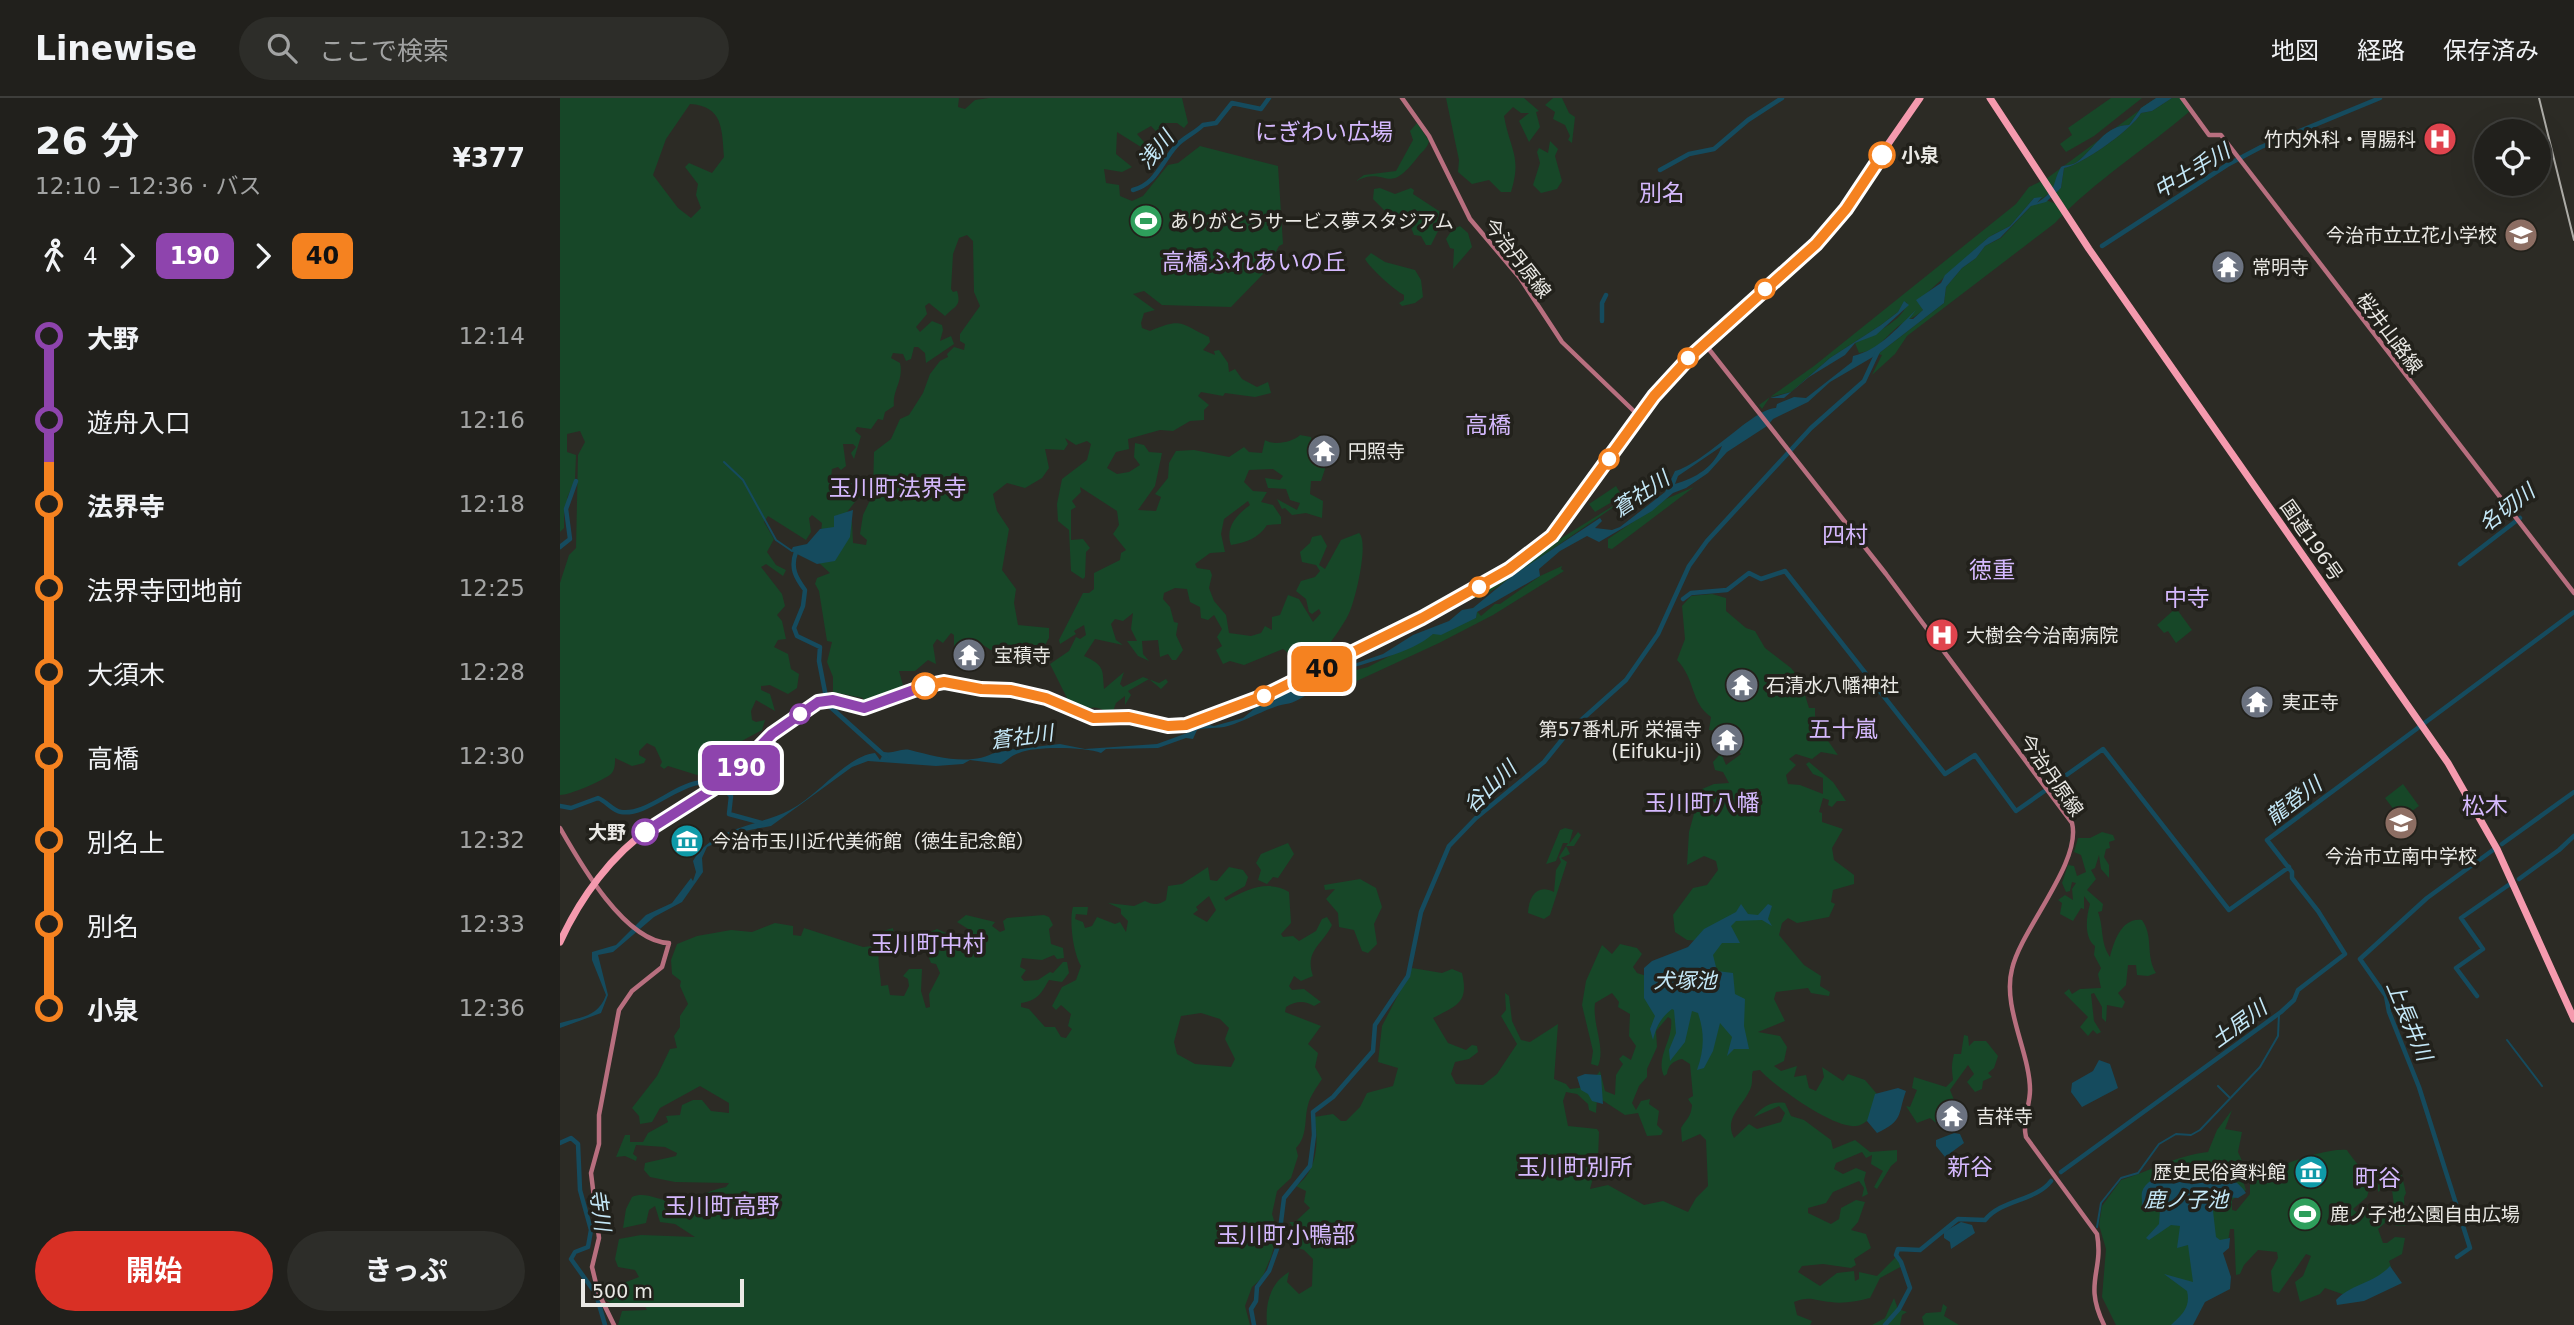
<!DOCTYPE html>
<html lang="ja">
<head>
<meta charset="utf-8">
<style>
  :root { --surface:#21201c; --page:#2d2d29; --text:#f1f3f6; --muted:#a2a3a3; --line:#3e3e3b; --accent:#d93025 }
  body { margin:0; font-family:"DejaVu Sans","Noto Sans JP",sans-serif; background:var(--page); color:var(--text); height:100vh; display:flex; flex-direction:column; font-size:26px; white-space:nowrap }
  * { box-sizing:border-box; margin:0 }
  p { font-size:23px; color:var(--muted) }
  .icon { flex:none; width:38px; height:38px; fill:none; stroke:currentColor; stroke-width:2; stroke-linecap:round; stroke-linejoin:round }
  .map { position:relative; flex:1; overflow:hidden }
  .sheet { display:flex; flex-direction:column; background:var(--surface); width:560px }
  .sheet>* { flex:none }
  .badge { padding:0 14px; border-radius:10px; font-size:24px; line-height:46px }
  .buttons { position:absolute; left:1914px; top:21px; display:grid; gap:14px }
  .buttons a { display:grid; place-items:center; width:77px; height:77px; border-radius:50%; background:var(--surface); box-shadow:0 7px 28px #0002,0 0 0 2px var(--line); font-size:35px }
  .scale { position:absolute; left:21px; bottom:18px; width:163px; box-sizing:border-box; padding-left:7px; border:4px solid #eae9e5; border-top:0; font-size:19px; line-height:24px; white-space:nowrap; color:#eae9e5; -webkit-text-stroke:5px #22211b; paint-order:stroke }
  .map>.badge { position:absolute; translate:-50% -50%; box-shadow:0 0 0 4px #fff }
  .legs { display:flex; align-items:center; gap:10px; height:77px; padding:0 35px; font-size:23px }
  .legs p { margin-inline-start:auto }
  .headline { display:flex; align-items:center; justify-content:space-between; height:119px; padding:0 35px }
  h1 { font-size:38px; font-weight:700; line-height:52px }
  .cta { display:flex; gap:14px; margin-top:auto; padding:14px 35px }
  .cta a { flex:1; height:80px; border-radius:42px; background:var(--accent); color:#fff; font-size:28px; font-weight:700; line-height:80px; text-align:center }
  .cta a+a { background:var(--page); color:var(--text) }
  ul { padding:0 35px; list-style:none }
  li { display:flex; align-items:center; gap:24px; height:84px; font-size:26px }
  li i { display:grid; place-items:center; width:10px; height:100%; margin:0 9px; background:currentColor }
  li i::after { content:''; width:18px; height:18px; margin:-9px; border:5px solid; border-radius:50%; background:var(--surface) }
  li p { margin-inline-start:auto }
  li:first-child i { background:linear-gradient(#0000 50%,currentColor 0) }
  li:last-child i { background:linear-gradient(currentColor 50%,#0000 0) }
  header { display:flex; align-items:center; gap:42px; box-sizing:border-box; height:98px; padding:0 35px; background:var(--surface); border-bottom:2px solid var(--line) }
  header strong { font-size:33px }
  nav { display:flex; gap:38px; margin-inline-start:auto; font-size:24px }
  .search { width:490px; height:63px; background:var(--page); display:flex; align-items:center; gap:18px; box-sizing:border-box; padding:0 24px; border-radius:38px; color:var(--muted); font-size:26px }
  main { display:flex; flex:1; min-height:0 }
  .map>svg:first-child { display:block }
</style>
</head>
<body>
<header>
<strong>Linewise</strong>
<div class="search"><svg class="icon" aria-label="search" viewBox="0 0 24 24"><circle cx="10" cy="10" r="6"/><path d="M15 15l6 6"/></svg>ここで検索</div>
<nav><a>地図</a><a>経路</a><a>保存済み</a></nav>
</header>
<main>
<section class="sheet">
<div class="headline"><div><h1>26 分</h1><p>12:10 – 12:36 · バス</p></div><b>¥377</b></div>
<div class="legs"><svg class="icon" aria-label="walk" viewBox="0 0 24 24"><circle cx="13" cy="4" r="2"/><path d="M13 8l-2 6 4 7M11 14l-3 7M7 12l3-4h3l4 4"/></svg>4<svg class="icon" aria-label="forward" viewBox="0 0 24 24"><path d="M9 5l7 7-7 7"/></svg><b class="badge" style="background:#8e44ad;color:#fff">190</b><svg class="icon" aria-label="forward" viewBox="0 0 24 24"><path d="M9 5l7 7-7 7"/></svg><b class="badge" style="background:#f58220;color:#111">40</b></div>
<ul>
<li><i style="color:#8e44ad"></i><b>大野</b><p>12:14</p></li>
<li><i style="color:#8e44ad"></i><span>遊舟入口</span><p>12:16</p></li>
<li><i style="color:#f58220"></i><b>法界寺</b><p>12:18</p></li>
<li><i style="color:#f58220"></i><span>法界寺団地前</span><p>12:25</p></li>
<li><i style="color:#f58220"></i><span>大須木</span><p>12:28</p></li>
<li><i style="color:#f58220"></i><span>高橋</span><p>12:30</p></li>
<li><i style="color:#f58220"></i><span>別名上</span><p>12:32</p></li>
<li><i style="color:#f58220"></i><span>別名</span><p>12:33</p></li>
<li><i style="color:#f58220"></i><b>小泉</b><p>12:36</p></li>
</ul>
<div class="cta"><a>開始</a><a>きっぷ</a></div>
</section>
<div class="map">
<svg width="2014" height="1227" viewBox="0 0 2014 1227">
  <rect width="100%" height="100%" fill="#2c2b25"/>
  <!-- green -->
  <path fill="#174728" fill-rule="evenodd" d="M0 0H399L398 9 405 11 415 2 429 0H622L628 25 624 30 617 25H605L604 29 611 39 605 43 591 28 577 36 597 59 557 34 556 56 572 69 562 74 544 71 546 85 559 87 560 98 572 103 583 98 608 67 618 65 640 48 718 68 723 146 719 148 705 174 671 209 602 207 584 193 573 196 595 212 584 215 581 225 582 230 590 233C623 219 620 226 649 239L650 244 643 252 655 257 654 253 659 252 668 265 669 274 675 271 682 281 697 289 708 284 711 295 695 299 665 295 663 298 641 294 638 298 649 307 644 312V322L630 323 613 333 600 332 568 341 569 351 556 354 547 370 557 376 569 374 580 367 574 359 575 345 584 347 589 354 602 355 595 388 578 412 596 413 601 399 595 396 608 380 609 365 616 353 634 352 669 359 684 349 689 354 702 355 705 342C714 348 733 344 740 337L751 339 755 358 768 362 761 383H751L750 396 763 403 762 420 746 415 732 417 725 410 722 411 717 401 737 412 740 405 730 402 726 391 708 390 705 380 720 382 723 378 713 371 689 372 684 384 693 393 707 394 701 404 713 407 721 419V426L707 427C699 440 685 445 671 447 665 430 676 417 690 407L688 403 664 421 661 436 665 454 650 455 635 466 637 470 650 472 652 477 649 490 654 503 666 517 669 535 691 538 701 535 705 528 712 532V519L720 517 728 497 739 501 753 524 761 515 759 511 752 516 749 514 746 501 736 493 741 483 755 479 760 473 756 467 742 464 740 454 750 445 752 439 761 437 767 448 759 467 765 471 781 442 799 435C809 444 796 499 790 513 786 524 760 562 750 565 738 568 731 556 723 551L684 567 670 563 663 566 656 552 662 548 657 539 662 531 654 517 648 522 641 520 640 509 630 504 627 491 615 490 604 495 603 501 610 509 614 524 618 525 616 537 623 552 616 562H612L608 556 600 559 598 542 582 543 583 556 589 563 578 558 567 543H577L571 531 573 515 563 523 555 521 551 526 556 542 563 547 535 541 524 558C546 568 542 573 544 591L564 574 560 586 563 589 583 579 599 585 606 581 608 584 601 591 589 581 568 593 571 597 565 607V598L556 605 552 616C539 610 536 607 523 612L508 602 490 566 509 553 516 539 520 541 526 537 524 527 514 533 516 536 500 546 499 542 523 495H529L534 491V475L560 462 561 455 566 452 553 436 559 427 557 413 520 389 521 394 512 403 516 409 511 412V442L523 441 530 450 526 454 525 479 523 481 511 473 509 432 498 423 497 406 502 381 527 362 531 346 527 343 516 347 505 340 508 346 504 352 485 351 489 370 482 380 465 390 447 385 433 396 437 413 449 431 442 472 456 491 454 505 458 527 489 530V540L481 554 447 550 431 552 415 542 410 543 407 548 397 546 399 552 394 549V537L391 535 383 545 377 541 373 547 376 566 368 562 355 573H339L343 587 319 601 313 599 310 605H304L303 600 273 594V579L267 564 272 544 267 543 259 493 255 486 257 480 270 475 258 464 289 422 292 424 293 445 306 447 307 442 300 436 303 417 313 396 314 354 331 341 340 321 349 317 363 295 370 276 380 263 388 259 387 256 394 249 404 252 405 246 400 243V236L420 208 414 194 413 143 407 137 399 140 393 156 391 191 393 194 397 193C402 209 394 208 385 218L369 205 365 208 367 216 356 229 360 234 372 223 382 227 383 232 380 243 391 238 394 246 366 265 365 255 358 249H354L351 261 346 263 343 256 333 255 331 260 340 265C344 283 332 292 334 308L325 314 323 322 318 321 311 331 297 329 295 333 301 338 294 361 291 355 296 349 293 346H283L286 368 281 372 278 369 272 371 271 379 305 385 306 398 298 400 273 432 261 434 262 425 252 417 249 420 251 434 246 442 208 418 204 424 214 441 207 454 216 467 226 472 223 478 206 466 201 469 222 496 225 508 217 517 222 523 226 541 218 542 214 549 228 556 231 571 239 576 237 590 228 596 210 587 201 588V592L210 596 215 613 196 602 191 613 192 622 196 624 205 622 202 632 178 645 174 655 151 674 137 677 108 668 104 671 100 668 102 664 95 649 87 645 79 653V657L86 661 84 665 72 668 55 660C55 666 55 672 51 676 42 683 10 697 0 697V485L9 457 16 450 18 357 25 344 20 333 7 336V354L16 357 15 382 7 400 9 405 4 416V430L0 434ZM130 6C163 8 162 31 164 59L152 75 129 65 125 69 138 86 136 97 141 110 131 120 118 110 93 77 106 41Z
    M886 0H964L979 13 976 14 980 29 969 44 959 23 969 15H961L953 9 944 18C950 52 962 58 951 94H941L929 82 912 86 898 74 899 62Z
    M993 0H1002L1009 15 1015 19 1012 45 1008 42 1010 38 1005 27 993 21 995 14 985 7Z
    M1551 0H1582L1534 38 1506 54 1500 46 1512 37 1508 30Z
    M1596 0 1581 10 1569 27C1545 27 1533 52 1517 64 1512 68 1507 66 1501 69L1496 89 1476 106 1482 100H1474L1450 128 1429 139 1359 202 1363 212C1356 219 1348 221 1340 227 1325 238 1320 252 1299 255L1295 245C1311 238 1346 221 1347 204L1344 207V204L1338 214 1321 227 1270 260 1231 294 1210 299 1202 311 1199 307 1254 268 1456 106 1469 89 1486 81Z
    M1612 0H1620L1630 13C1586 51 1534 83 1495 125L1347 238 1335 256 1312 277 1322 257 1318 256 1384 205 1386 189 1402 170 1416 160 1425 148 1441 140 1471 108 1486 102 1504 109 1495 94 1501 90 1504 70C1520 68 1573 31 1581 15L1592 13Z
    M857 25 869 43C867 51 863 52 857 60 826 100 828 67 796 83L804 77 836 73 853 42 850 33Z
    M990 43 998 51 995 58 1002 83 997 91 981 95 973 87 980 65 977 54 979 50 988 55Z
    M820 90 835 96 851 90 854 92 853 96 882 115 880 129 871 147H866L861 138 854 137 846 117 835 123 813 101 814 91Z
    M900 128 908 135 912 149 893 171 894 151 890 150 886 141 892 132Z
    M811 155 825 164 855 172 861 182 863 199 855 205 842 208 839 205 844 202V197C834 192 810 170 805 161Z
    M1056 388 1062 398 1035 414 1029 406Z
    M1134 389 1052 451 1048 450V441L1106 401Z
    M1077 393 921 500H912L910 497Z
    M1002 468 1001 471 1004 473 933 517 879 545 799 582 768 591 770 584 781 576 808 569 873 536 916 520 917 513 921 518 935 506H940L980 478Z
    M1152 496 1166 500V513L1186 530 1195 533 1205 550 1231 570 1248 591 1245 597 1249 610H1255V618L1263 626 1259 630 1278 657 1261 654 1252 661 1236 656 1229 661 1236 667 1226 677 1228 686 1240 687 1263 696V680L1253 676 1246 666 1249 664 1273 684 1286 703H1277L1272 709 1268 707 1269 702 1263 700 1259 714 1262 715V724L1283 731 1272 750 1274 762 1294 777V786L1273 792 1271 804 1275 806 1269 819 1237 825 1228 820 1222 825 1219 837 1244 867 1261 878 1260 888 1270 894 1269 898 1251 895 1248 890 1216 894 1214 901 1225 923 1198 934 1220 938 1227 949 1224 963 1214 968 1221 973 1237 968 1234 979 1246 977 1249 990 1256 993 1264 979 1262 969 1283 983 1288 976 1305 982 1317 996 1311 1021C1306 1023 1301 1028 1296 1028 1274 1031 1214 988 1200 972L1193 973C1191 978 1193 983 1191 989 1185 1007 1163 1019 1174 1040L1189 1026 1197 1031 1221 1024 1225 1015 1219 1008 1194 1019C1202 1009 1211 1003 1225 1005L1231 1018 1244 1022 1271 1042 1273 1051 1295 1042 1310 1054 1337 1052V1063L1331 1068 1317 1091 1314 1089 1323 1073 1311 1066 1312 1057 1306 1060 1302 1054 1276 1065 1274 1071 1283 1076 1296 1070 1306 1074 1304 1082 1308 1096 1302 1099 1304 1090 1299 1083 1273 1094 1266 1105 1248 1110V1115L1271 1126 1279 1121 1281 1110 1296 1102 1305 1104 1298 1124 1291 1132 1306 1136 1311 1150 1294 1161 1296 1167 1291 1170 1263 1166 1242 1168 1238 1174 1260 1188 1277 1175 1294 1173 1295 1183 1299 1181V1174L1317 1178 1338 1157 1344 1167 1320 1180 1310 1200C1299 1203 1282 1206 1271 1204 1256 1203 1250 1197 1234 1204L1237 1217 1252 1223 1250 1227H707C705 1206 710 1185 729 1174L727 1184 739 1196 752 1188 753 1161 744 1152 732 1148 734 1130 729 1124H735L750 1110 744 1104 746 1093 736 1088C758 1073 759 1042 754 1019L773 1016 781 1023H786L800 1009 807 995 833 988 838 970 818 964 822 928 852 870 882 875 892 871 902 875C909 905 897 907 873 920L888 945 906 952 912 947 917 948 918 954 909 961 895 964 891 976 896 986 923 987 937 976 957 946 941 918 946 912 945 895 949 898 952 923 961 942 970 944 998 926 994 981 1006 986 1010 991 1026 989 1037 1001 1036 1015 1029 1012 1028 1006 1017 996 1006 994 1003 1003 1008 1028 1037 1031 1039 1034 1038 1062 1030 1091 1048 1087 1084 1107 1103 1103 1128 1114 1136 1100 1148 1088 1146 1042 1140 1036 1122 1044 1121 1030C1126 1021 1131 1020 1132 1007L1128 1001 1133 998 1130 966 1122 961C1113 963 1108 967 1107 976L1104 978C1095 959 1114 941 1111 921L1108 919 1096 933 1097 949 1087 971V979L1079 988 1072 1005 1076 1012 1081 1003 1090 1001 1089 1006 1099 1013 1097 1027 1103 1033 1101 1037 1087 1038 1078 1015 1065 1017 1039 1000 1036 978 1040 973 1045 993 1055 997 1056 977 1063 966 1059 961 1063 957 1071 962 1076 948 1069 938 1070 916 1058 909 1059 904 1052 895 1035 905C1032 926 1046 950 1038 968L1031 966 1033 953 1022 907 1026 883 1042 847 1052 856 1060 846 1077 850 1082 856 1073 869 1077 875 1093 880 1153 877 1140 843 1127 842 1115 834 1113 817 1133 790 1147 787 1158 772 1156 763 1144 758 1127 767 1129 734 1135 712 1159 711 1152 701 1137 702 1142 691 1154 686 1169 685 1163 674 1155 672 1153 664 1161 655 1166 667 1181 656 1166 637 1159 644 1155 642 1156 633 1149 632 1151 619C1130 604 1136 582 1117 562L1125 541 1122 508 1131 498Z
    M1616 510 1632 532 1616 545 1608 533 1604 535 1597 527Z
    M1843 686 1859 708 1841 721 1825 700Z
    M1005 730 1013 732 1009 746 1018 734 1021 737 1014 748H1006L1010 756 1001 760 1007 764 990 817 984 821 968 815C969 797 978 786 994 794L996 772 1001 764 999 759 1008 745H1003L996 763 986 766 1000 732Z
    M1542 734 1553 737 1555 742 1549 744 1550 750 1546 751 1544 759 1549 767V780L1541 771 1539 757 1535 770 1531 772 1536 781 1527 792 1543 806 1542 813 1538 814C1544 830 1540 844 1550 859 1554 843 1562 819 1582 822 1594 839 1585 857 1596 875L1588 878 1577 877 1576 867H1568L1566 887 1558 895 1565 904 1562 910 1547 907 1546 924 1542 920V909L1534 895 1531 896 1534 923 1541 934 1537 936 1533 932 1528 938 1520 929 1528 919 1504 895 1509 891 1512 896 1520 891 1541 890 1538 876 1541 870 1534 857 1535 848C1524 840 1526 819 1530 806L1524 798V811L1521 810 1513 823 1500 816 1502 805 1498 802 1505 797 1513 802 1512 791 1516 785 1512 784 1510 793 1506 794 1502 785 1508 767 1514 768 1517 778 1526 774 1521 757 1514 754 1518 740H1530Z
    M728 745 734 756 718 780 713 779 707 786 698 782 701 772 696 765 701 756Z
    M648 769 650 782 657 783 669 769 683 772 688 779 685 788 664 800 666 803C685 792 708 781 729 794L731 825 721 836 723 839 733 838 739 843 756 833 762 821 767 819 772 827C763 846 744 853 753 878L741 883 734 878 729 888 732 892 744 891 761 904 754 908C744 902 736 903 726 909L725 914 761 928 748 946 758 955 755 969 762 981C757 989 750 998 748 1007 744 1021 748 1038 736 1050L738 1058 731 1080 717 1093 712 1116 718 1135 711 1159 702 1180 692 1189 685 1208 690 1227H58L62 1213 87 1212 84 1206 55 1208 46 1202 51 1190 79 1179 75 1172 58 1169 55 1161 59 1141 81 1137 135 1139 115 1126 100 1124 95 1108 89 1112 86 1125 63 1130 66 1111 72 1099C85 1093 97 1102 111 1103 131 1104 147 1092 166 1089L169 1085 115 1084 90 1079 84 1072 85 1065 116 1058 117 1055 105 1049 76 1047 73 1056 77 1059 76 1063 65 1058 56 1059 65 1037H70V1044H83L88 1035 108 1024 106 1018 120 1017 122 1007 133 1002H142L151 1013 169 1015V1005L140 988 100 1010 92 1024 80 1026 79 1018 72 1010 97 978 110 951 117 950 114 938 120 929V918L128 906 120 888 121 883 112 876 111 862 117 846 137 838 171 832 192 834 215 825 233 828V837L241 838 244 830 303 849 312 848 316 835 333 830 334 838C310 846 321 871 321 888L328 887 330 897 344 898 349 888 348 881 343 878 349 871H362L361 893 366 910 370 909 369 896 380 875 376 866 371 865 365 851 368 835 377 831 402 842 412 837 413 834 397 824 406 817 435 824 432 828 440 834 445 832 443 823 447 820 484 817 489 819 493 827 489 831 491 846 503 850 504 860 497 861 494 857 482 862 462 860 460 869 466 872 461 879 464 883 478 882 490 874 493 875 503 864H507L509 875 502 884 489 882C481 895 479 902 461 905V909L469 911 485 929H495L501 939 506 940 512 931 508 928 511 916 501 907 496 912 492 908 502 889 516 882 521 868C513 855 509 822 513 809H528L527 817 516 816 515 821 523 824 525 830 532 828 537 819 555 826 560 824 566 834 568 823 561 816V811L548 805 574 808 585 803C593 807 599 807 606 802L608 788 622 786ZM649 798 656 812 647 824 633 816 638 812 636 809ZM641 915 660 921 669 930 665 941 675 961 671 969 635 966 617 956 614 944 621 918Z
    M800 781 816 790 822 809 814 826 817 846 808 855 802 853 794 832 779 829 778 815 766 801 775 791 765 792 764 787Z
    M1404 937 1408 938 1409 948 1414 943H1426L1438 958 1434 970 1428 975 1432 979 1423 983 1422 991 1415 994 1407 984 1414 976 1408 967 1390 992 1397 1009 1380 1028 1370 1020 1357 1025 1346 1008 1350 1009 1357 992 1352 990 1354 979 1386 989 1393 982C1392 972 1391 968 1394 956H1401Z
    M1672 1012 1665 1031 1682 1034 1678 1054 1689 1078 1683 1083 1686 1092 1672 1102V1112L1676 1113 1690 1096V1083C1708 1071 1765 1049 1787 1052 1789 1056 1805 1075 1807 1078L1828 1068 1834 1082 1841 1074 1846 1095 1844 1099 1845 1128H1835L1844 1121 1840 1103 1834 1117 1818 1131 1823 1145H1827L1835 1139 1845 1140 1842 1156 1829 1163 1832 1172 1814 1185 1785 1197 1765 1190 1760 1196 1740 1204 1735 1184 1743 1178 1751 1158 1746 1156 1719 1195 1713 1193 1711 1173 1718 1160 1717 1154 1698 1152 1684 1167 1680 1176 1676 1177 1674 1131H1670L1668 1144 1655 1142 1649 1117 1653 1072 1614 1074 1588 1087 1596 1105 1618 1123 1631 1145 1636 1169 1630 1212 1614 1227H1556L1542 1199 1546 1151 1539 1127 1542 1108 1561 1082C1591 1073 1617 1057 1648 1054L1657 1032ZM1811 1085 1818 1086V1094L1824 1089 1832 1092 1834 1107 1827 1111C1812 1109 1809 1102 1796 1114L1793 1111 1807 1099Z
    M1334 1200 1338 1211 1347 1214 1342 1217 1340 1227H1312L1325 1220Z
    M1383 1206 1387 1209 1384 1218 1399 1227H1364L1362 1219 1366 1215 1381 1214Z"/>
  <!-- water -->
  <path fill="#154b5e" fill-rule="evenodd" d="M1596 0H1612L1592 13 1581 15C1573 31 1520 68 1504 70L1501 90 1486 104 1471 108 1440 140 1425 148 1416 160 1402 170 1386 189 1384 205 1318 256 1270 284 1248 304 1213 321 1207 328 1167 354 1148 375 1126 390 1113 395 1092 413 1039 444 1027 438 1000 453 979 471 980 478 917 514 916 520 881 537 873 536C849 557 808 562 780 575 766 582 742 604 726 606 708 609 688 622 668 628 657 631 648 629 637 632L633 641 626 640 598 650 546 651 541 655C525 649 475 648 459 655 452 657 448 662 441 666L410 662 403 666 376 668 308 663 292 669 211 728 179 734 147 749 142 760 143 774 122 804 94 819 53 854 38 857 48 897 41 915 0 930V925C19 919 38 920 46 897L32 862V854L56 847 86 817 112 805 131 780 133 783 136 774 133 763C152 729 197 729 230 712 258 698 286 658 315 655L320 662 324 654C334 656 340 650 350 652 378 659 412 669 437 653L500 646 525 651 597 646 649 627 654 628 683 620 714 595 740 582 763 580 785 569 823 556 853 537 889 523 902 512 913 510 952 478 1040 420 1042 423 1035 430 1052 432 1060 429 1105 394 1115 373C1144 366 1195 309 1216 310L1217 306 1234 299 1246 300 1292 264 1293 258C1319 252 1336 231 1356 212L1349 221H1353L1363 212 1356 202 1381 185 1385 177 1429 139 1450 128 1474 100 1482 99 1477 105C1499 90 1491 87 1501 69 1507 66 1511 68 1517 64 1534 51 1545 27 1569 27L1581 10ZM1162 348C1154 369 1136 380 1115 386L1118 378Z
    M1344 203 1349 207 1316 237 1295 245 1285 257 1249 279 1224 300H1210L1231 294 1270 260 1321 227 1338 214Z
    M293 412 290 439 275 463 257 466 231 453 233 449 247 446 260 431 274 429V418Z
    M1181 806 1188 816 1198 817 1208 806 1212 808 1208 821 1212 828 1202 822 1176 823 1171 828 1180 845H1162L1153 857 1157 873 1173 875 1175 896 1185 901 1184 928 1189 951H1174L1167 958 1172 939 1160 925 1153 953 1144 970 1137 972C1144 952 1145 936 1138 915L1132 913 1125 944 1110 963 1109 952 1116 935 1114 912 1112 911C1100 920 1096 930 1093 942L1090 931 1095 918 1084 900V870L1092 863 1128 849 1144 831 1176 814Z
    M1539 962 1550 966 1558 990 1522 1009 1511 994 1512 985 1533 973Z
    M1025 976 1041 977 1043 1006 1032 1003 1028 996 1021 992 1017 979Z
    M1338 990 1346 993C1337 1018 1344 1022 1317 1035L1307 1023 1315 996Z
    M1394 1035 1400 1036 1404 1045 1385 1059 1376 1048V1042Z
    M1645 1071C1659 1072 1679 1083 1686 1095L1678 1100 1667 1099 1666 1107 1657 1102 1652 1104 1656 1139 1660 1142 1670 1140 1669 1150 1663 1155 1671 1179 1670 1191 1645 1204 1633 1227H1611C1622 1217 1631 1209 1627 1193L1604 1176 1633 1184 1628 1147 1617 1150 1620 1128 1611 1127 1589 1142 1586 1140 1599 1126 1600 1111 1596 1108 1584 1113 1581 1111C1583 1105 1581 1100 1582 1094 1589 1073 1627 1073 1645 1071Z
    M1401 1124 1412 1127 1415 1135 1391 1151 1390 1144 1384 1140V1134Z
    M1830 1168 1842 1185 1804 1203 1777 1207 1776 1202C1791 1186 1815 1185 1830 1168Z"/>
  <g fill="none" stroke-linecap="round" stroke-linejoin="round">
    <!-- stream -->
    <path stroke="#154b5e" stroke-width="2" d="M164 364 183 382 216 442 232 453
      M1947 942 1982 988
      M1658 988 1669 999
      M1537 1129 1541 1105 1561 1080 1578 1075 1599 1046 1616 1036 1631 1037 1640 1032 1700 969 1718 938 1719 916"/>
    <!-- river -->
    <path stroke="#154b5e" stroke-width="4.5" d="M1100 72 1129 56 1154 51 1188 22 1222 0
      M573 92C596 86 601 65 616 48 623 40 635 35 643 27L656 25 672 5 701 11 709 0
      M1542 148 1667 67 1701 49 1820 0
      M1042 223V205L1046 197
      M0 449 10 441 6 411 16 383
      M236 454C230 470 236 480 245 492L243 508 234 530 237 538 260 549 259 563 266 599
      M1900 466 1960 420
      M1123 501 1131 495 1167 492 1189 475 1201 481 1225 473 1385 676 1415 657 1456 713 1486 692
      M267 606 326 659
      M1491 688 1543 651 1669 812 1729 769
      M0 708 11 710 38 700C46 703 53 713 61 714 97 719 136 658 171 698L169 716 206 726
      M1942 746 2014 694
      M1959 781 1999 752 2014 738
      M1917 898 1896 870 1923 851 1901 820 1950 786
      M0 1045 11 1040 18 1046 20 1092 31 1132 28 1149 15 1154 11 1161 36 1196 45 1227
      M1501 1074 1721 914 1734 902 1738 892 1785 856 1758 813 1732 780V774L1707 742 2014 514
      M1897 1159 1910 1150 1859 989 1829 914 1826 898 1800 861 1867 800 1933 752
      M694 1227 691 1211 696 1203 697 1189 709 1173 718 1148 724 1100 750 1068 754 1037 753 1014 773 999 813 953 815 927 848 878 861 814 889 748 916 720 984 664 1009 633 1066 582 1098 536 1129 468 1147 443 1251 330 1304 283 1318 253
      M1325 1227 1339 1211 1350 1190 1341 1164 1336 1157 1338 1151 1360 1152 1398 1121 1425 1122C1442 1101 1476 1103 1491 1083"/>
    <!-- secondary -->
    <path stroke="#b86f7f" stroke-width="4.5" d="M842 0 869 38 910 121 960 180 1002 244 1079 318
      M1622 0 1649 37H1661L2014 495
      M1144 245 1326 476 1512 725C1522 764 1461 831 1452 871 1442 909 1470 955 1470 992 1470 1008 1462 1022 1466 1039L1537 1136C1544 1174 1523 1184 1544 1227
      M0 730C20 765 65 844 109 845L102 869 72 893 59 912 39 1017V1046L31 1075 39 1140 32 1169 38 1194 54 1227"/>
    <!-- highway -->
    <path stroke="#f59aae" stroke-width="7" d="M1430 0 1529 151 1888 665 1937 751 2014 921
      M0 844C20 800 52 756 92 729 118 711 148 698 173 678 202 653 222 622 257 605 274 596 286 610 303 610 326 610 356 585 384 584L487 600 533 620 569 619 609 628 626 627 666 614 716 593 919 490 971 456 992 438 1078 319 1120 269 1270 130 1360 0"/>
    <!-- rail -->
    <path stroke="#adaca7" stroke-width="2" d="M1979 0 2014 142"/>
  </g>
  <g fill="none" stroke-linecap="round" stroke-linejoin="round">
    <defs>
      <path id="line-1" d="M85 734 167 682 212 636 258 604 273 602 304 610 365 588"/>
      <path id="line-2" d="M365 588 384 584 421 591 451 592 486 600 533 620 569 619 608 628 626 627 706 597 862 520 949 471 992 438 1094 298 1128 261 1256 146 1286 111 1322 57"/>
    </defs>
    <!-- line-1 casing -->
    <use href="#line-1" stroke="#fff" stroke-width="16"/>
    <!-- line-2 casing -->
    <use href="#line-2" stroke="#fff" stroke-width="16"/>
    <!-- line-1 -->
    <use href="#line-1" stroke="#8e44ad" stroke-width="10"/>
    <!-- line-2 -->
    <use href="#line-2" stroke="#f58220" stroke-width="10"/>
  </g>
  <!-- icons -->
  <defs>
    <symbol id="hospital-disc" viewBox="-11 -11 22 22"><circle r="9.5" fill="#e0444e" stroke="#22211b"/><path d="M-5-5h3v3.5h4V-5h3V5h-3V1.5h-4V5h-3Z" fill="#fff"/></symbol>
    <symbol id="stadium-disc" viewBox="-11 -11 22 22"><circle r="9.5" fill="#2e9e5b" stroke="#22211b"/><path d="M0-5a6.5 5 0 1 0 0 10a6.5 5 0 1 0 0-10ZM-3.5-1.8h7v3.6h-7Z" fill="#fff"/></symbol>
    <symbol id="school-disc" viewBox="-11 -11 22 22"><circle r="9.5" fill="#8d6e63" stroke="#22211b"/><path d="M0-5L7-2L0 1L-7-2ZM-4 1L0 2.5L4 1V4Q0 6-4 4Z" fill="#fff"/></symbol>
    <symbol id="temple-disc" viewBox="-11 -11 22 22"><circle r="9.5" fill="#6b7280" stroke="#22211b"/><path d="M0-6L5-2H3V0L6.5 2.5H4V6H1.5V3h-3V6H-4V2.5H-6.5L-3 0V-2H-5Z" fill="#fff"/></symbol>
    <symbol id="museum-disc" viewBox="-11 -11 22 22"><circle r="9.5" fill="#0f9aa8" stroke="#22211b"/><path d="M0-6L6-3V-2H-6V-3ZM-5-1h2V3h-2ZM-1-1h2V3h-2ZM3-1h2V3H3ZM-6 4H6V6H-6Z" fill="#fff"/></symbol>
  </defs>
  <g fill-rule="evenodd">
    <use href="#hospital-disc" x="1861" y="22" width="38" height="38"/>
    <use href="#stadium-disc" x="567" y="104" width="38" height="38"/>
    <use href="#school-disc" x="1942" y="118" width="38" height="38"/>
    <use href="#temple-disc" x="1649" y="150" width="38" height="38"/>
    <use href="#temple-disc" x="745" y="334" width="38" height="38"/>
    <use href="#hospital-disc" x="1363" y="518" width="38" height="38"/>
    <use href="#temple-disc" x="390" y="538" width="38" height="38"/>
    <use href="#temple-disc" x="1163" y="568" width="38" height="38"/>
    <use href="#temple-disc" x="1678" y="585" width="38" height="38"/>
    <use href="#temple-disc" x="1148" y="623" width="38" height="38"/>
    <use href="#school-disc" x="1822" y="706" width="38" height="38"/>
    <use href="#museum-disc" x="108" y="724" width="38" height="38"/>
    <use href="#temple-disc" x="1373" y="999" width="38" height="38"/>
    <use href="#museum-disc" x="1732" y="1055" width="38" height="38"/>
    <use href="#stadium-disc" x="1726" y="1097" width="38" height="38"/>
  </g>
  <!-- markers -->
  <g fill="#fff" stroke="#f58220" stroke-width="3.5">
    <circle cx="1322" cy="57" r="12"/>
    <circle cx="1205" cy="191" r="9"/>
    <circle cx="1128" cy="260" r="9"/>
    <circle cx="1049" cy="361" r="9"/>
    <circle cx="919" cy="489" r="9"/>
    <circle cx="365" cy="588" r="12"/>
    <circle cx="704" cy="598" r="9"/>
  </g>
  <g fill="#fff" stroke="#8e44ad" stroke-width="3.5">
    <circle cx="240" cy="616" r="9"/>
    <circle cx="85" cy="734" r="12"/>
  </g>
  <g text-anchor="middle" dominant-baseline="central" stroke-width="7" stroke-linejoin="round" paint-order="stroke">
    <!-- poi labels -->
    <g font-size="19" fill="#eae9e5" stroke="#22211b" text-anchor="start">
      <text x="1856" y="41" text-anchor="end">竹内外科・胃腸科</text>
      <text x="610" y="123">ありがとうサービス夢スタジアム</text>
      <text x="1937" y="137" text-anchor="end">今治市立立花小学校</text>
      <text x="1692" y="169">常明寺</text>
      <text x="788" y="353">円照寺</text>
      <text x="1406" y="537">大樹会今治南病院</text>
      <text x="434" y="557">宝積寺</text>
      <text x="1206" y="587">石清水八幡神社</text>
      <text x="1722" y="604">実正寺</text>
      <text x="1142" y="631" text-anchor="end">第57番札所 栄福寺<tspan x="1142" dy="22">(Eifuku-ji)</tspan></text>
      <text x="152" y="743">今治市玉川近代美術館（徳生記念館）</text>
      <text x="1841" y="758" text-anchor="middle">今治市立南中学校</text>
      <text x="1416" y="1018">吉祥寺</text>
      <text x="1726" y="1074" text-anchor="end">歴史民俗資料館</text>
      <text x="1770" y="1116">鹿ノ子池公園自由広場</text>
    </g>
    <!-- stop labels -->
    <g font-size="19" font-weight="bold" fill="#eae9e5" stroke="#22211b" text-anchor="start">
      <text x="1341" y="57">小泉</text>
      <text x="66" y="734" text-anchor="end">大野</text>
    </g>
    <!-- street labels -->
    <g font-size="19" fill="#eae9e5" stroke="#22211b">
      <text transform="translate(958 160) rotate(52)">今治丹原線</text>
      <text transform="translate(1830 235) rotate(53)">桜井山路線</text>
      <text transform="translate(1752 442) rotate(55)">国道196号</text>
      <text transform="translate(1492 677) rotate(55)">今治丹原線</text>
    </g>
    <!-- water labels -->
    <g font-size="21" font-style="italic" fill="#c4e8f8" stroke="#22211b">
      <text transform="translate(596 52) rotate(-50)">浅川</text>
      <text transform="translate(1632 73) rotate(-31)">中土手川</text>
      <text transform="translate(1081 396) rotate(-34)">蒼社川</text>
      <text transform="translate(1947 410) rotate(-37)">名切川</text>
      <text transform="translate(462 639) rotate(-8)">蒼社川</text>
      <text transform="translate(930 689) rotate(-44)">谷山川</text>
      <text transform="translate(1734 703) rotate(-37)">龍登川</text>
      <text x="1125" y="883">犬塚池</text>
      <text transform="translate(1849 923) rotate(67)">上長井川</text>
      <text transform="translate(1679 926) rotate(-36)">土居川</text>
      <text x="1626" y="1102">鹿ノ子池</text>
      <text transform="translate(40 1112) rotate(82)">寺川</text>
    </g>
    <!-- quarter labels -->
    <g font-size="23" fill="#d5b9fe" stroke="#22211b">
      <text x="764" y="34">にぎわい広場</text>
      <text x="1102" y="95">別名</text>
      <text x="694" y="164">高橋ふれあいの丘</text>
      <text x="928" y="327">高橋</text>
      <text x="338" y="390">玉川町法界寺</text>
      <text x="1285" y="437">四村</text>
      <text x="1432" y="472">徳重</text>
      <text x="1627" y="500">中寺</text>
      <text x="1283" y="631">五十嵐</text>
      <text x="1142" y="705">玉川町八幡</text>
      <text x="1925" y="708">松木</text>
      <text x="368" y="846">玉川町中村</text>
      <text x="1015" y="1069">玉川町別所</text>
      <text x="1410" y="1069">新谷</text>
      <text x="1818" y="1080">町谷</text>
      <text x="162" y="1108">玉川町高野</text>
      <text x="726" y="1137">玉川町小鴨部</text>
    </g>
  </g>
</svg>
<div class="buttons">
<a><svg class="icon" aria-label="locate" viewBox="0 0 24 24"><circle cx="12" cy="12" r="6"/><path d="M12 2v4M12 18v4M2 12h4M18 12h4"/></svg></a>
</div>
<div class="scale">500 m</div>
<b class="badge" style="left:181px;top:670px;background:#8e44ad;color:#fff">190</b>
<b class="badge" style="left:762px;top:571px;background:#f58220;color:#111">40</b>
</div>
</main>
</body>
</html>
